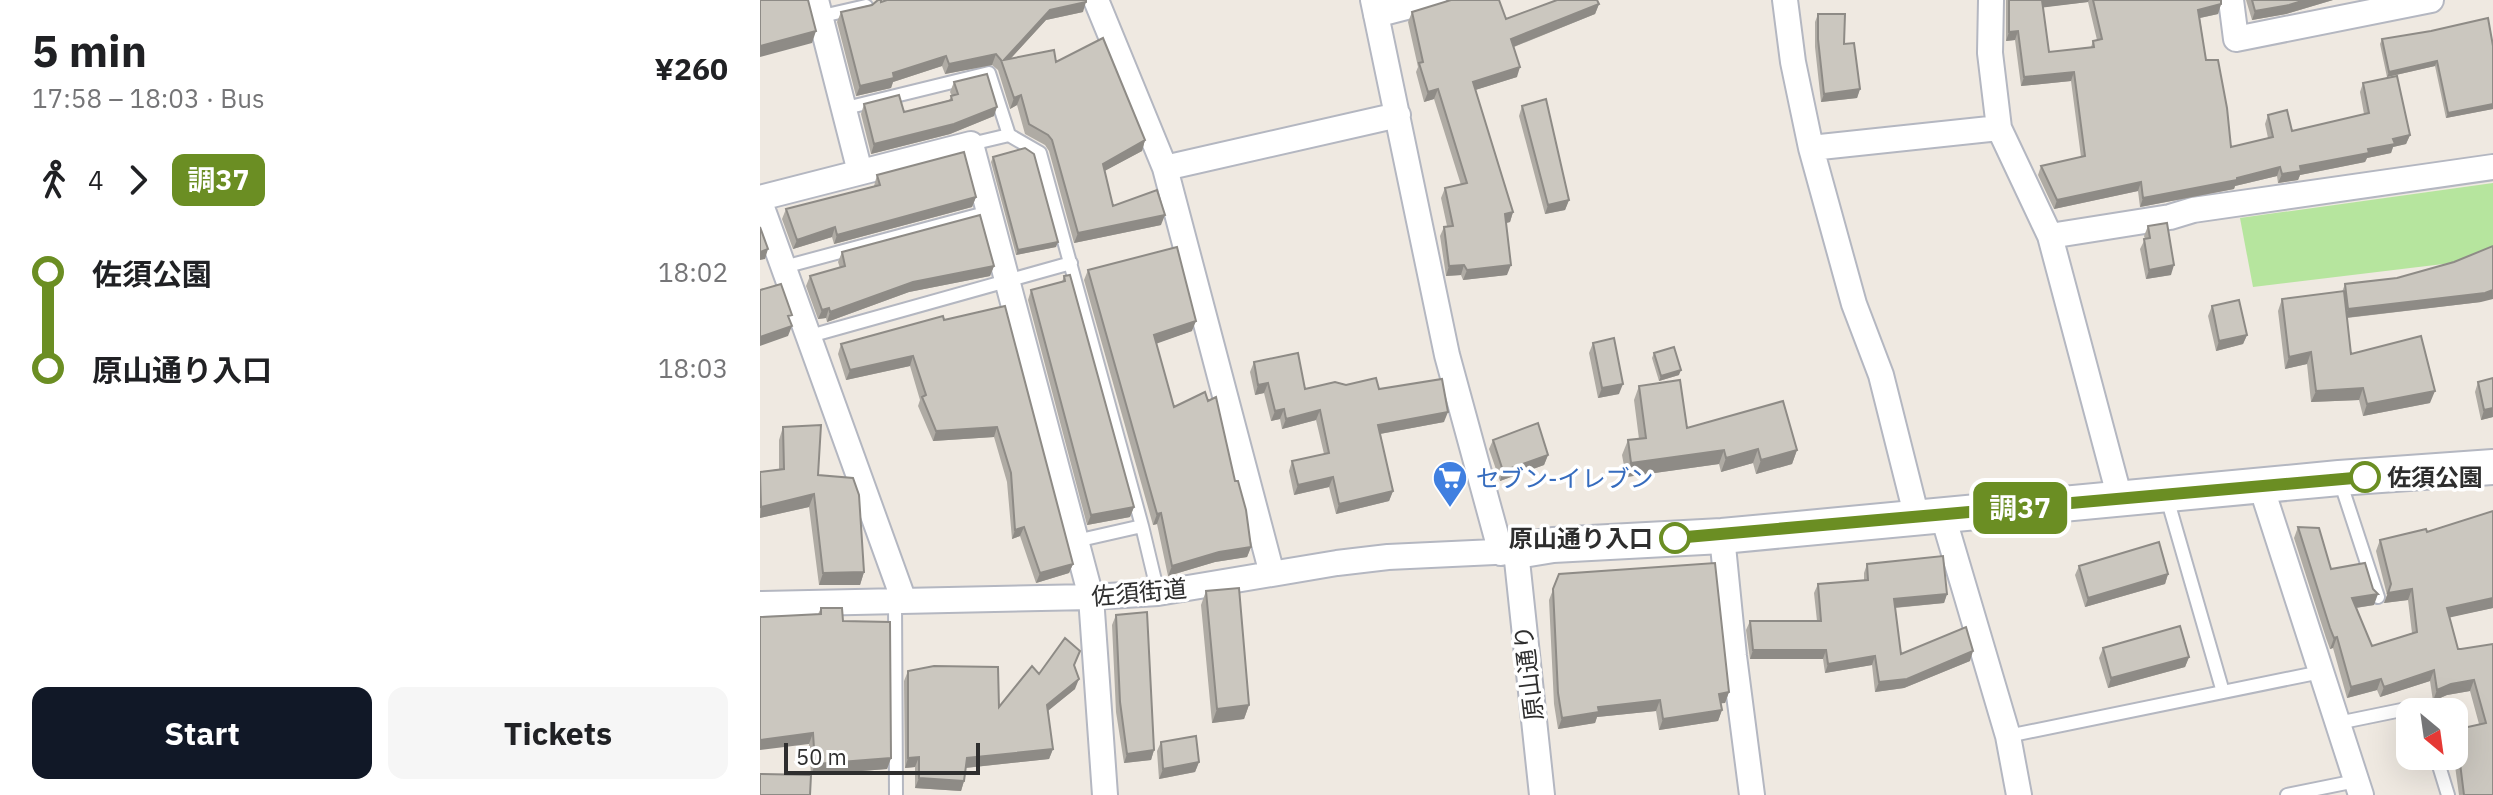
<!DOCTYPE html>
<html lang="en">
<head>
<meta charset="utf-8">
<style>
  :root { --surface:#fff; --page:#f6f6f6; --text:#202124; --muted:#757577; --accent:#111827 }
  body { margin:0; font-family:"IBM Plex Sans","Noto Sans JP",sans-serif; background:var(--page); color:var(--text); height:100vh; display:flex; flex-direction:column; font-size:30px; white-space:nowrap }
  * { box-sizing:border-box; margin:0 }
  p { font-size:26px; color:var(--muted) }
  .icon { flex:none; width:44px; height:44px; fill:none; stroke:currentColor; stroke-width:2; stroke-linecap:round; stroke-linejoin:round }
  .map { position:relative; flex:1; overflow:hidden }
  .panel { display:flex; flex-direction:column; background:var(--surface); width:760px }
  .panel>* { flex:none }
  .badge { padding:0 16px; border-radius:12px; font-size:28px; line-height:52px }
  .needle { width:52px; rotate:151deg }
  .tools { position:absolute; left:1636px; top:698px; display:grid; gap:16px }
  .tools a { display:grid; place-items:center; width:72px; height:72px; border-radius:16px; background:var(--surface); box-shadow:0 8px 32px #0002; font-size:40px }
  .scale { position:absolute; left:24px; bottom:20px; width:196px; box-sizing:border-box; padding-left:8px; border:4px solid #2e2e2e; border-top:0; font-size:22px; line-height:28px; white-space:nowrap; color:#2e2e2e; -webkit-text-stroke:6px #fff; paint-order:stroke }
  .map>.badge { position:absolute; translate:-50% -50%; box-shadow:0 0 0 4px #fff }
  .legs { display:flex; align-items:center; gap:12px; height:88px; padding:0 32px; font-size:26px }
  .legs p { margin-inline-start:auto }
  .headline { display:flex; align-items:center; justify-content:space-between; height:136px; padding:0 32px }
  h1 { font-size:44px; font-weight:700; line-height:60px }
  .action { display:flex; gap:16px; margin-top:auto; padding:16px 32px }
  .action a { flex:1; height:92px; border-radius:16px; background:var(--accent); color:#fff; font-size:32px; font-weight:700; line-height:92px; text-align:center }
  .action a+a { background:var(--page); color:var(--text) }
  ul { padding:0 32px; list-style:none }
  li { display:flex; align-items:center; gap:28px; height:96px; font-size:30px }
  li i { display:grid; place-items:center; width:12px; height:100%; margin:0 10px; background:currentColor }
  li i::after { content:''; width:20px; height:20px; margin:-10px; border:6px solid; border-radius:50%; background:var(--surface) }
  li p { margin-inline-start:auto }
  li:first-child i { background:linear-gradient(#0000 50%,currentColor 0) }
  li:last-child i { background:linear-gradient(currentColor 50%,#0000 0) }
  main { display:flex; flex:1; min-height:0 }
  .map>svg:first-child { display:block }
</style>
</head>
<body>
<main>
<section class="panel">
<div class="headline"><div><h1>5 min</h1><p>17:58 – 18:03 · Bus</p></div><b>¥260</b></div>
<div class="legs"><svg class="icon" aria-label="walk" viewBox="0 0 24 24"><circle cx="13" cy="4" r="2"/><path d="M13 8l-2 6 4 7M11 14l-3 7M7 12l3-4h3l4 4"/></svg>4<svg class="icon" aria-label="forward" viewBox="0 0 24 24"><path d="M9 5l7 7-7 7"/></svg><b class="badge" style="background:#6b8e23;color:#fff">調37</b></div>
<ul>
<li><i style="color:#6b8e23"></i><b>佐須公園</b><p>18:02</p></li>
<li><i style="color:#6b8e23"></i><b>原山通り入口</b><p>18:03</p></li>
</ul>
<div class="action"><a>Start</a><a>Tickets</a></div>
</section>
<div class="map">
<svg width="1733" height="795" viewBox="0 0 1733 795">
  <rect width="100%" height="100%" fill="#efe9e1"/>
  <!-- green -->
  <path fill="#b6e59e" d="M1733 183V258L1493 287 1480 218Z"/>
  <g fill="none" stroke-linecap="round" stroke-linejoin="round">
    <defs>
      <path id="lane" d="M58 17 106 6
        M82 109 229 73 249 135 211 144
        M249 135 280 153 382 526 398 593
        M24 267 229 212
        M50 336 311 263
        M1580 481 1618 597
        M1407 498 1463 692
        M316 541 382 526
        M135 601 136 795
        M1578 723 1661 706 1663 712
        M1248 736 1561 672
        M1676 756 1688 795
        M1527 795 1596 781"/>
      <path id="street" d="M56 0 100 172
        M336 0 405 168 512 574
        M613 0 687 355 741 553
        M1025 0 1033 62 1051 148 1094 304 1121 375 1157 518
        M1231 0 1230 53 1239 128 1290 236 1360 499
        M1471 0 1476 39 1671 0
        M616 15 674 0
        M1051 148 1239 128
        M405 168 638 115
        M0 198 211 144 331 597 345 795
        M0 202 144 601
        M1290 236 1410 217 1433 210 1733 167
        M1501 486 1601 795
        M1183 516 1248 736 1259 795
        M962 536 974 656 992 795
        M0 604 331 597 398 593 577 563 628 557 756 551 782 795"/>
      <path id="secondary" d="M756 551 793 545 962 536 1579 478 1733 467"/>
    </defs>
    <!-- lane casing -->
    <use href="#lane" stroke="#b4b7c1" stroke-width="16"/>
    <!-- street casing -->
    <use href="#street" stroke="#b4b7c1" stroke-width="28"/>
    <!-- secondary casing -->
    <use href="#secondary" stroke="#b4b7c1" stroke-width="38"/>
    <!-- lane -->
    <use href="#lane" stroke="#fff" stroke-width="12"/>
    <!-- street -->
    <use href="#street" stroke="#fff" stroke-width="24"/>
    <!-- secondary -->
    <use href="#secondary" stroke="#fff" stroke-width="34"/>
  </g>
  <!-- wall -->
  <path fill="#afaba4" fill-rule="evenodd" d="M1246 0H1461V4L1458 14 1440 18 1446 60 1471 147 1508 138 1505 124 1508 115 1532 131 1604 114 1600 92 1603 83 1650 135 1646 144 1633 147 1631 153 1607 158 1605 162 1540 175 1538 180 1518 183 1517 176 1475 186 1474 189 1380 207 1378 191 1294 209 1278 175 1281 166 1321 157 1311 81 1261 86 1255 40 1246 41ZM1328 2 1337 40 1333 41 1331 47 1289 52 1283 7Z
    M1486 0H1573L1526 14 1492 20Z
    M121 2 323 12 286 20 251 58 296 62 385 140 382 151 344 171 353 206 401 225 314 243 289 151 285 145 265 134 257 105 250 109 238 70 232 65 185 74 182 66 133 82 131 88 96 96 77 22 81 12Z
    M839 4 835 14 754 47 757 77 715 90 753 212 750 222 746 223 747 275 703 280 701 275 686 276 680 236 684 227 687 226 681 198 685 188 701 185 674 99 664 102 656 72 658 67 648 22 652 12 746 19Z
    M1058 14 1084 44 1100 89 1097 98 1061 102 1055 47V22Z
    M1622 39 1733 46V109L1686 118 1675 66 1627 77 1620 44Z
    M194 82 234 116 190 134 111 154 101 114 104 104 144 112 189 100 192 96 190 92Z
    M762 106 809 200 805 210 785 214 759 116Z
    M233 157 296 247 256 255 231 162Z
    M117 175 216 197 212 207 74 244 72 237 33 249 22 219 26 209 114 186Z
    M1388 226 1411 275 1386 279 1380 249 1385 239 1384 236Z
    M82 252 234 266 230 276 149 292 67 322 66 318 58 319 46 286 50 276 80 268 78 262Z
    M328 270 432 331 396 343 414 407 475 481 491 547 487 557 455 562 408 576 397 524 393 525 324 280Z
    M304 276 374 507 370 517 327 525 268 300 271 290 302 282Z
    M1585 284 1721 302 1587 318 1591 354 1670 403 1603 416 1599 400 1551 402 1547 364 1525 369 1518 311 1522 299 1582 292Z
    M1452 306 1487 335 1483 344 1456 351 1448 316Z
    M184 320 313 564 309 573 276 583 260 536 252 539 247 482 234 437 173 441 158 406 160 400 150 366 86 380 78 354 81 344Z
    M833 343 859 394 838 398 829 353Z
    M894 353 919 375 899 381 892 358Z
    M494 362 545 389 586 385 619 389 684 422 620 434 633 491 629 501 576 514 569 487 534 495 529 471 532 461 564 454 556 420 522 429 520 419 511 421 504 393 495 395 490 372Z
    M1718 382 1733 417 1721 420 1715 392Z
    M879 386 927 428 1037 450 1032 464 996 474 993 463 961 472 959 464 866 477 862 455 868 440 879 439 874 400Z
    M23 427 58 475 104 572 100 585H59L49 507 0 518V472L19 469V440Z
    M733 440 788 455 784 465 740 481 729 449Z
    M1538 527 1571 569 1614 605 1596 608 1612 646 1652 633 1648 600 1624 603 1627 595 1616 551 1620 540 1667 532 1733 608 1689 617 1698 649H1701L1733 644V795H1699L1695 766 1689 767 1687 756H1694L1719 724 1710 691 1687 695 1673 701 1670 681 1620 697 1617 690 1587 698 1573 648 1570 649 1566 638 1534 538Z
    M1107 564 1187 594 1184 603 1135 608 1141 654 1210 661 1144 688 1115 692 1112 665 1065 673 1063 659H990L986 630 990 621H1057L1054 593 1058 584 1104 580V573Z
    M1319 566 1408 574 1405 584 1325 607 1315 575Z
    M799 574 969 692 965 703H961L962 710 958 721 899 730 896 711 837 717 835 723 798 729 794 704 789 600Z
    M446 591 489 705 484 719 452 723 441 605Z
    M61 608 83 621 131 758 127 769 51 775 49 744 58 614Z
    M356 615 394 750 391 760 364 763 356 712 352 625Z
    M1343 648 1429 657 1425 667 1348 688 1339 658Z
    M148 671 239 707 279 674 315 689 287 711 293 749 289 759 206 768 204 781 201 791 155 788V767L145 768 144 681Z
    M401 742 439 762 435 772 399 779 397 751Z"/>
  <!-- shaded-wall -->
  <path fill="#8e8b86" d="M1281 0H1329L1328 2 1279 8Z
    M1545 0H1573L1526 14 1492 20 1495 11Z
    M326 2 323 12 286 20 243 67 244 60 290 10Z
    M839 4 835 14 748 49 751 39Z
    M1461 4 1458 14 1435 19 1438 10Z
    M56 31 52 43 0 57V46Z
    M1258 31 1255 40 1246 41 1249 32Z
    M236 54 232 65 185 74 189 64Z
    M186 56 182 66 133 82 131 88 96 96 100 86 133 73Z
    M1677 61 1675 66 1627 77 1629 72Z
    M760 67 757 77 709 92 713 82Z
    M1314 72 1311 81 1261 86 1264 77Z
    M678 89 674 99 664 102 668 92Z
    M1100 89 1097 98 1061 102 1064 94Z
    M261 95 257 105 250 109 254 98Z
    M1733 104V109L1686 118 1688 113Z
    M237 107 234 116 190 134 111 154 114 144Z
    M1650 135 1646 144 1633 147 1631 153 1607 158 1605 162 1540 175 1538 180 1518 183 1522 174 1540 166 1608 149 1633 139Z
    M385 140 382 151 339 174 343 164Z
    M1520 167 1517 176 1475 186 1474 189 1380 207 1383 198Z
    M1381 182 1378 191 1294 209 1297 200Z
    M216 197 212 207 74 244 77 235Z
    M809 200 805 210 785 214 788 205Z
    M753 212 750 222 742 224 745 214Z
    M405 215 401 225 314 243 318 233Z
    M75 227 72 237 33 249 37 240Z
    M298 242 296 247 256 255 258 250Z
    M8 249 5 259 0 260V252Z
    M704 265 701 275 686 276 689 266Z
    M751 265 747 275 703 280 707 270Z
    M1414 265 1411 275 1386 279 1389 270Z
    M234 266 230 276 149 292 67 322 70 312 153 282Z
    M1733 290V299L1721 302 1584 318 1588 309Z
    M69 308 66 318 58 319 62 310Z
    M436 321 432 331 390 346 394 335Z
    M32 326 28 336 0 346V337Z
    M1487 335 1483 344 1456 351 1459 341Z
    M1551 352 1547 364 1525 369 1529 357Z
    M153 356 150 366 86 380 90 370Z
    M921 370 919 375 899 381 901 376Z
    M508 383 504 393 495 395 498 385Z
    M863 384 859 394 838 398 842 388Z
    M1603 388 1599 400 1551 402 1556 391Z
    M1675 391 1670 403 1603 416 1607 404Z
    M1733 408V417L1721 420 1724 410Z
    M524 409 520 419 511 421 515 411Z
    M560 410 556 420 522 429 526 419Z
    M688 412 684 422 614 435 618 425Z
    M237 427 234 437 173 441 176 431Z
    M998 449 993 463 961 472 966 458Z
    M964 450 959 464 866 477 871 463Z
    M1037 450 1032 464 996 474 1001 460Z
    M788 455 784 465 740 481 743 471Z
    M573 477 569 487 534 495 538 485Z
    M633 491 629 501 576 514 579 504Z
    M54 494 49 507 0 518 1 507Z
    M374 507 370 517 327 525 331 515Z
    M401 513 397 524 393 525 397 514Z
    M264 527 260 536 252 539 255 530Z
    M491 547 487 557 455 562 408 576 412 566 459 552Z
    M313 564 309 573 276 583 280 573Z
    M104 572 100 585H59L63 573Z
    M1408 574 1405 584 1325 607 1328 598Z
    M1652 589 1648 600 1624 603 1628 593Z
    M1187 594 1184 603 1131 608 1134 599Z
    M1618 594 1614 605 1588 609 1592 598Z
    M1733 598V608L1683 619 1687 608Z
    M1577 637 1573 648 1570 649 1574 638Z
    M993 650H1066L1063 659H990Z
    M1213 651 1210 661 1144 688 1115 692 1119 682Z
    M1115 656 1112 665 1065 673 1068 664Z
    M1429 657 1425 667 1348 688 1351 678Z
    M1674 670 1670 681 1620 697 1624 687Z
    M319 679 315 689 283 715 287 705Z
    M1621 679 1617 690 1587 698 1591 687Z
    M1714 680 1710 691 1687 695 1673 701 1677 690 1691 684Z
    M969 692 965 703 955 704 959 694Z
    M900 700 896 711 837 717 835 723 798 729 802 718 838 707Z
    M489 705 484 719 452 723 457 709Z
    M962 710 958 721 899 730 903 719Z
    M53 733 49 744 0 750V740Z
    M293 749 289 759 204 768 207 758Z
    M394 750 391 760 364 763 367 754Z
    M1699 755 1695 766 1689 767 1693 756Z
    M159 757 155 767 145 768 148 758Z
    M131 758 127 769 51 775 55 764Z
    M439 762 435 772 399 779 403 769Z
    M159 778 204 781 201 791 155 788Z"/>
  <!-- building -->
  <path fill="#cbc7bf" stroke="#8e8b86" stroke-width="2" d="M0 0H48L56 31 0 46Z
    M118 0H121V2L127 0H326V2L290 10 244 60 294 50 296 62 343 38 385 140 343 164 353 206 397 190 405 215 318 233 292 140 288 135 269 124 261 95 254 98 241 60 236 54 189 64 186 56 133 73 134 78 100 86 81 12 112 5Z
    M691 0H739L746 19 797 0H837L839 4 751 39 760 67 713 82 753 212 745 214 751 265 707 270 704 265 689 266 684 227 693 226 685 188 707 183 678 89 668 92 659 63 663 62 652 12Z
    M1249 0H1282L1289 52 1334 47 1333 41 1342 39 1333 0H1461V4L1438 10 1446 60H1458L1467 108 1471 147 1513 137 1508 115 1527 110 1532 131 1609 113 1603 83 1637 76 1650 135 1633 139 1635 144 1608 149 1609 153 1540 166 1541 171 1522 174 1520 167 1477 178V180L1383 198 1381 182 1297 200 1281 166 1325 156 1314 72 1264 77 1258 31 1249 32Z
    M1492 0H1545L1529 5 1495 11Z
    M1058 14H1085L1084 44 1094 43 1100 89 1064 94 1058 39Z
    M1728 18 1733 46V104L1688 113 1677 61 1629 72 1622 39 1671 31Z
    M227 74 237 107 194 124 114 144 104 104 139 95 144 112 192 100 191 96 198 94 194 82Z
    M786 99 809 200 788 205 762 106Z
    M265 148 274 154 298 242 258 250 233 157Z
    M204 152 216 197 77 235 75 227 37 240 26 209 120 185 117 175Z
    M220 215 234 266 153 282 70 312 69 308 62 310 50 276 85 266 82 252Z
    M1407 223 1414 265 1389 270 1384 239 1390 238 1388 226Z
    M0 227 8 249 0 252Z
    M1733 246V290L1725 293 1588 309 1585 284 1637 278 1694 262Z
    M417 247 436 321 394 335 414 407 445 392 448 401 456 397 475 481H478L486 510 491 547 459 552 412 566 401 513 397 514 328 270Z
    M310 275 374 507 331 515 271 290 305 281 304 276Z
    M21 284 32 315 28 316 32 326 0 337V290Z
    M1584 291 1591 354 1661 336 1675 391 1607 404 1603 388 1556 391 1551 352 1529 357 1522 299Z
    M1479 300 1487 335 1459 341 1452 306Z
    M245 306 313 564 280 573 264 527 255 530 251 473 237 427 176 431 162 397 166 395 153 356 90 370 81 344 183 316 184 320Z
    M854 338 863 384 842 388 833 343Z
    M914 347 921 370 901 376 894 353Z
    M538 353 545 389 575 382 586 385 616 378 619 389 682 379 688 412 618 425 633 491 579 504 573 477 538 485 532 461 569 453 560 410 526 419 524 409 515 411 508 383 498 385 494 362Z
    M1733 378V408L1724 410 1718 382Z
    M920 380 927 428 1023 401 1037 450 1001 460 998 449 966 458 964 450 871 463 868 440 886 438 879 386Z
    M778 423 788 455 743 471 733 440Z
    M61 425 58 475 93 478 99 495 104 572 63 573 54 494 1 507 0 472 24 469 23 427Z
    M1733 511V598L1687 608 1698 649H1701L1733 644V795H1704L1699 755 1694 756V730L1726 723 1714 680 1691 684 1677 690 1674 670 1624 687 1621 679 1591 687 1577 637 1574 638 1570 628 1538 527 1559 528 1571 569 1605 563 1613 589 1618 594 1592 598 1612 646 1657 632 1652 589 1628 593 1631 584 1620 540 1666 529 1667 532Z
    M1399 542 1408 574 1328 598 1319 566Z
    M1183 556 1187 594 1134 599 1141 654 1206 627 1213 651 1147 679 1119 682 1115 656 1068 664 1066 650H993L990 621H1061L1058 584 1108 580 1107 564Z
    M955 563 969 692 959 694 962 710 903 719 900 700 838 707 839 712 802 718 798 693 793 589 799 574Z
    M479 588 489 705 457 709 446 591Z
    M61 608H82L83 621 130 622 131 758 55 764 53 733 0 740V617L61 614Z
    M387 612 394 750 367 754 360 702 356 615Z
    M1420 626 1429 657 1351 678 1343 648Z
    M305 638 320 651 314 665 319 679 287 705 293 749 207 758 204 781 159 778V757L148 758V671L174 666 238 667 239 707 272 666 279 674Z
    M436 736 439 762 403 769 401 742Z
    M0 774 51 775 50 795H0Z"/>
  <g fill="none" stroke-linecap="round" stroke-linejoin="round">
    <defs>
      <path id="line-1" d="M915 538 1605 477"/>
    </defs>
    <!-- line-1 casing -->
    <use href="#line-1" stroke="#fff" stroke-width="18"/>
    <!-- line-1 -->
    <use href="#line-1" stroke="#6b8e23" stroke-width="12"/>
  </g>
  <!-- icons -->
  <defs>
    <symbol id="supermarket-pin" viewBox="-11 -11 22 30"><path d="M0 17L-7.5 6A9.5 9.5 0 1 1 7.5 6Z" fill="#3f7fe0" stroke="#fff"/><path d="M-6-5.5h2.5l.6 2H6L4.5 2H-2.5L-4.4-4H-6ZM-1.5 3.2a1.3 1.3 0 1 0 .1 0ZM3 3.2a1.3 1.3 0 1 0 .1 0Z" fill="#fff"/></symbol>
  </defs>
  <g fill-rule="evenodd">
    <use href="#supermarket-pin" x="670" y="458" width="40" height="54"/>
  </g>
  <!-- markers -->
  <g fill="#fff" stroke="#6b8e23" stroke-width="4">
    <circle cx="1605" cy="477" r="14"/>
    <circle cx="915" cy="538" r="14"/>
  </g>
  <g text-anchor="middle" dominant-baseline="central" stroke-width="7" stroke-linejoin="round" paint-order="stroke">
    <!-- stop labels -->
    <g font-size="24" font-weight="bold" fill="#2e2e2e" stroke="#fff" text-anchor="start">
      <text x="1627" y="477">佐須公園</text>
      <text x="893" y="538" text-anchor="end">原山通り入口</text>
    </g>
    <!-- shop labels -->
    <g font-size="24" fill="#366cbe" stroke="#fff" text-anchor="start">
      <text x="716" y="478">セブン-イレブン</text>
    </g>
    <!-- street labels -->
    <g font-size="24" fill="#2e2e2e" stroke="#fff">
      <text transform="translate(379 592) rotate(-5)">佐須街道</text>
      <text transform="translate(768 673) rotate(-97)">原山通り</text>
    </g>
  </g>
</svg>
<div class="tools">
<a><svg class="needle" viewBox="-14 -14 28 28"><path d="M0-13l5 13h-10z" fill="#e53935"/><path d="M0 13l5-13h-10z" fill="#757577"/></svg></a>
</div>
<div class="scale">50 m</div>
<b class="badge" style="left:1260px;top:508px;background:#6b8e23;color:#fff">調37</b>
</div>
</main>
</body>
</html>
